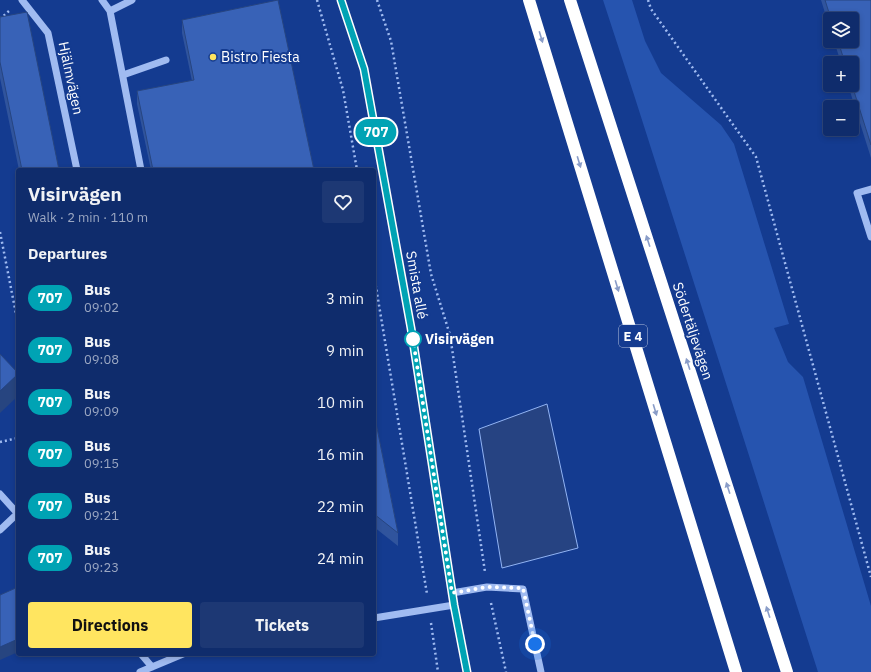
<!DOCTYPE html>
<html lang="en">
<head>
<meta charset="utf-8">
<style>
  :root { --surface:#0f2c6c; --page:#1d3874; --text:#f1f3f6; --muted:#9ba7c2; --line:#2f487f; --accent:#ffe560 }
  body { margin:0; font-family:"IBM Plex Sans",sans-serif; background:var(--page); color:var(--text); height:100vh; display:flex; flex-direction:column; font-size:15px; white-space:nowrap }
  * { box-sizing:border-box; margin:0 }
  p { font-size:13px; color:var(--muted) }
  .icon { flex:none; width:22px; height:22px; fill:none; stroke:currentColor; stroke-width:2; stroke-linecap:round; stroke-linejoin:round }
  .map { position:relative; flex:1; overflow:hidden }
  .details { position:absolute; left:16px; top:168px; width:360px; height:488px; display:flex; flex-direction:column; background:var(--surface); border-radius:4px; box-shadow:0 2px 6px #0003,0 0 0 1px var(--line) }
  .details>* { flex:none }
  .badge { padding:0 8px; border-radius:13px; font-size:14px; line-height:26px }
  .controls { position:absolute; left:823px; top:12px; display:grid; gap:8px }
  .controls a { display:grid; place-items:center; width:36px; height:36px; border-radius:4px; background:var(--surface); box-shadow:0 2px 6px #0003,0 0 0 1px var(--line); font-size:20px }
  .you { position:absolute; width:20px; height:20px; margin:-10px; border:3px solid #fff; border-radius:50%; background:#1a73e8; box-shadow:0 0 0 6px #1a73e833 }
  .map>.badge { position:absolute; translate:-50% -50%; box-shadow:0 0 0 2px #fff }
  h2 { padding:0 12px; font-size:15px; line-height:36px }
  .round { display:grid; place-items:center; flex:none; width:42px; height:42px; border-radius:4px; background:var(--page) }
  .summary { display:flex; align-items:center; justify-content:space-between; height:68px; padding:0 12px }
  h1 { font-size:19px; font-weight:800; line-height:30px }
  .primary-button { display:flex; gap:8px; margin-top:auto; padding:8px 12px }
  .primary-button a { flex:1; height:46px; border-radius:4px; background:var(--accent); color:#111; font-size:16px; font-weight:800; line-height:46px; text-align:center }
  .primary-button a+a { background:var(--page); color:var(--text) }
  ul { padding:0; list-style:none }
  li { display:flex; align-items:center; gap:12px; height:52px; padding:0 12px }
  li div { flex:1 }
  li b { display:block; font-size:15px }
  li em { font-style:normal }
  li .badge { min-width:44px; font-weight:700; text-align:center }
  .map>svg:first-child { display:block }
</style>
</head>
<body>
<div class="map">
<svg width="871" height="672" viewBox="0 0 871 672">
  <rect width="100%" height="100%" fill="#143b90"/>
  <!-- green -->
  <path fill="#2654af" d="M603 0H632L645 41 661 73 721 125 734 144 789 324 774 328 788 362 803 377 871 606V672H818L635 98Z"/>
  <!-- water -->
  <path fill="#264382" stroke="#92b4f4" d="M547 404 578 548 502 568 479 429Z"/>
  <g fill="none" stroke-linecap="round" stroke-linejoin="round">
    <!-- path -->
    <path stroke="#a0bbf1" stroke-width="2.5" stroke-dasharray="2 3" stroke-linecap="butt" d="M317 0 343 90 357 170
      M377 0 391 41 431 274 450 335 485 572
      M648 0 651 9 756 157 871 577
      M0 19 10 10
      M0 232 18 324
      M374 275 427 594
      M0 442 18 438
      M491 603 506 672
      M431 623 438 672"/>
    <!-- minor -->
    <path stroke="#a0bbf1" stroke-width="7" d="M22 0 48 33 77 170
      M102 0 110 11 141 170
      M341 0 364 69 411 328 454 605 467 672
      M110 11 132 0
      M123 75 166 60
      M871 189 857 193 871 237
      M0 494 18 514
      M0 530 18 513
      M452 593 487 587 523 589 541 672
      M374 618 454 605
      M141 654 152 667
      M140 672 183 654"/>
    <!-- highway -->
    <path stroke="#fff" stroke-width="12" d="M529 0 736 672
      M570 0 787 672"/>
  </g>
  <!-- wall -->
  <path fill="#30549d" d="M821 0H871V158L848 85H852V63H841L834 41H852V19H830V29Z
    M0 17 59 170H19L0 78Z
    M182 20 314 170H151L137 104V91L192 81 182 33Z
    M374 413 398 533V546L374 527Z"/>
  <!-- shaded-wall -->
  <path fill="#274580" d="M18 374V396L0 413V391Z
    M18 639V652L0 660V647Z"/>
  <!-- building -->
  <path fill="#3862b7" stroke="#274580" d="M278 0 314 170H153L137 91 194 80 182 20Z
    M825 0H871V145L852 85V63H845L838 41H852V19H831Z
    M27 12 59 170H22L0 62V17Z
    M0 354 18 373V374L0 391Z
    M374 413 398 533 374 514Z
    M18 587V639L0 647V595Z"/>
  <!-- one-way arrows -->
  <defs><path id="oneway-solid" d="M-6-.8H1V-3.2L6.5 0L1 3.2V.8H-6Z"/></defs>
  <g fill="#8a9dc8">
    <use href="#oneway-solid" transform="translate(541 37) rotate(73)"/>
    <use href="#oneway-solid" transform="translate(579 162) rotate(73)"/>
    <use href="#oneway-solid" transform="translate(648 241) rotate(-108)"/>
    <use href="#oneway-solid" transform="translate(617 286) rotate(73)"/>
    <use href="#oneway-solid" transform="translate(688 364) rotate(-108)"/>
    <use href="#oneway-solid" transform="translate(655 410) rotate(73)"/>
    <use href="#oneway-solid" transform="translate(728 488) rotate(-108)"/>
    <use href="#oneway-solid" transform="translate(768 612) rotate(-108)"/>
  </g>
  <g fill="none" stroke-linecap="round" stroke-linejoin="round">
    <defs>
      <path id="line" d="M341 0 364 69 411 328 454 605 467 672"/>
    </defs>
    <!-- line casing -->
    <use href="#line" stroke="#fff" stroke-width="9"/>
    <!-- line -->
    <use href="#line" stroke="#00a3b4" stroke-width="6"/>
    <!-- walk -->
    <path stroke="#fff" stroke-width="4" stroke-dasharray="0 7.2" d="M413 339 452 593 487 587 523 588 535 644"/>
  </g>
  <!-- markers -->
  <circle fill="#ffe560" stroke="#143b90" stroke-width="1.5" cx="213" cy="57" r="4"/>
  <circle fill="#fff" stroke="#00a3b4" stroke-width="2" cx="413" cy="339" r="8"/>
  <g text-anchor="middle" dominant-baseline="central" stroke-width="4" stroke-linejoin="round" paint-order="stroke">
    <!-- shield labels -->
    <rect fill="#143b90" stroke="#b8c4de" stroke-width="1" x="619" y="325" width="28" height="22" rx="3"/>
    <g font-size="13" font-weight="bold" fill="#fff">
      <text x="633" y="336">E 4</text>
    </g>
    <!-- poi labels -->
    <g font-size="14" fill="#fff" stroke="#143b90" text-anchor="start">
      <text x="221" y="57">Bistro Fiesta</text>
    </g>
    <!-- street labels -->
    <g font-size="14" fill="#fff" stroke="#143b90">
      <text transform="translate(71 78) rotate(78)">Hjälmvägen</text>
      <text transform="translate(417 285) rotate(80)">Smista allé</text>
      <text transform="translate(693 331) rotate(72)">Södertäljevägen</text>
    </g>
    <!-- stop labels -->
    <g font-size="14" font-weight="bold" fill="#fff" stroke="#143b90" text-anchor="start">
      <text x="425" y="339">Visirvägen</text>
    </g>
  </g>
</svg>
<div class="controls">
<a><svg class="icon" aria-label="layers" viewBox="0 0 24 24"><path d="M12 4l9 5-9 5-9-5zM3 14l9 5 9-5"/></svg></a>
<a>+</a>
<a>−</a>
</div>
<div class="you" style="left:535px;top:644px"></div>
<b class="badge" style="left:376px;top:132px;background:#00a3b4;color:#fff">707</b>
<section class="details">
<div class="summary"><div><h1>Visirvägen</h1><p>Walk · 2 min · 110 m</p></div><a class="round"><svg class="icon" aria-label="heart" viewBox="0 0 24 24"><path d="M12 20l-8-8c-3-5 5-10 8-4 3-6 11-1 8 4z"/></svg></a></div>
<h2>Departures</h2>
<ul>
<li><span class="badge" style="background:#00a3b4;color:#fff">707</span><div><b>Bus</b><p>09:02</p></div><em>3 min</em></li>
<li><span class="badge" style="background:#00a3b4;color:#fff">707</span><div><b>Bus</b><p>09:08</p></div><em>9 min</em></li>
<li><span class="badge" style="background:#00a3b4;color:#fff">707</span><div><b>Bus</b><p>09:09</p></div><em>10 min</em></li>
<li><span class="badge" style="background:#00a3b4;color:#fff">707</span><div><b>Bus</b><p>09:15</p></div><em>16 min</em></li>
<li><span class="badge" style="background:#00a3b4;color:#fff">707</span><div><b>Bus</b><p>09:21</p></div><em>22 min</em></li>
<li><span class="badge" style="background:#00a3b4;color:#fff">707</span><div><b>Bus</b><p>09:23</p></div><em>24 min</em></li>
</ul>
<div class="primary-button"><a>Directions</a><a>Tickets</a></div>
</section>
</div>
</body>
</html>
